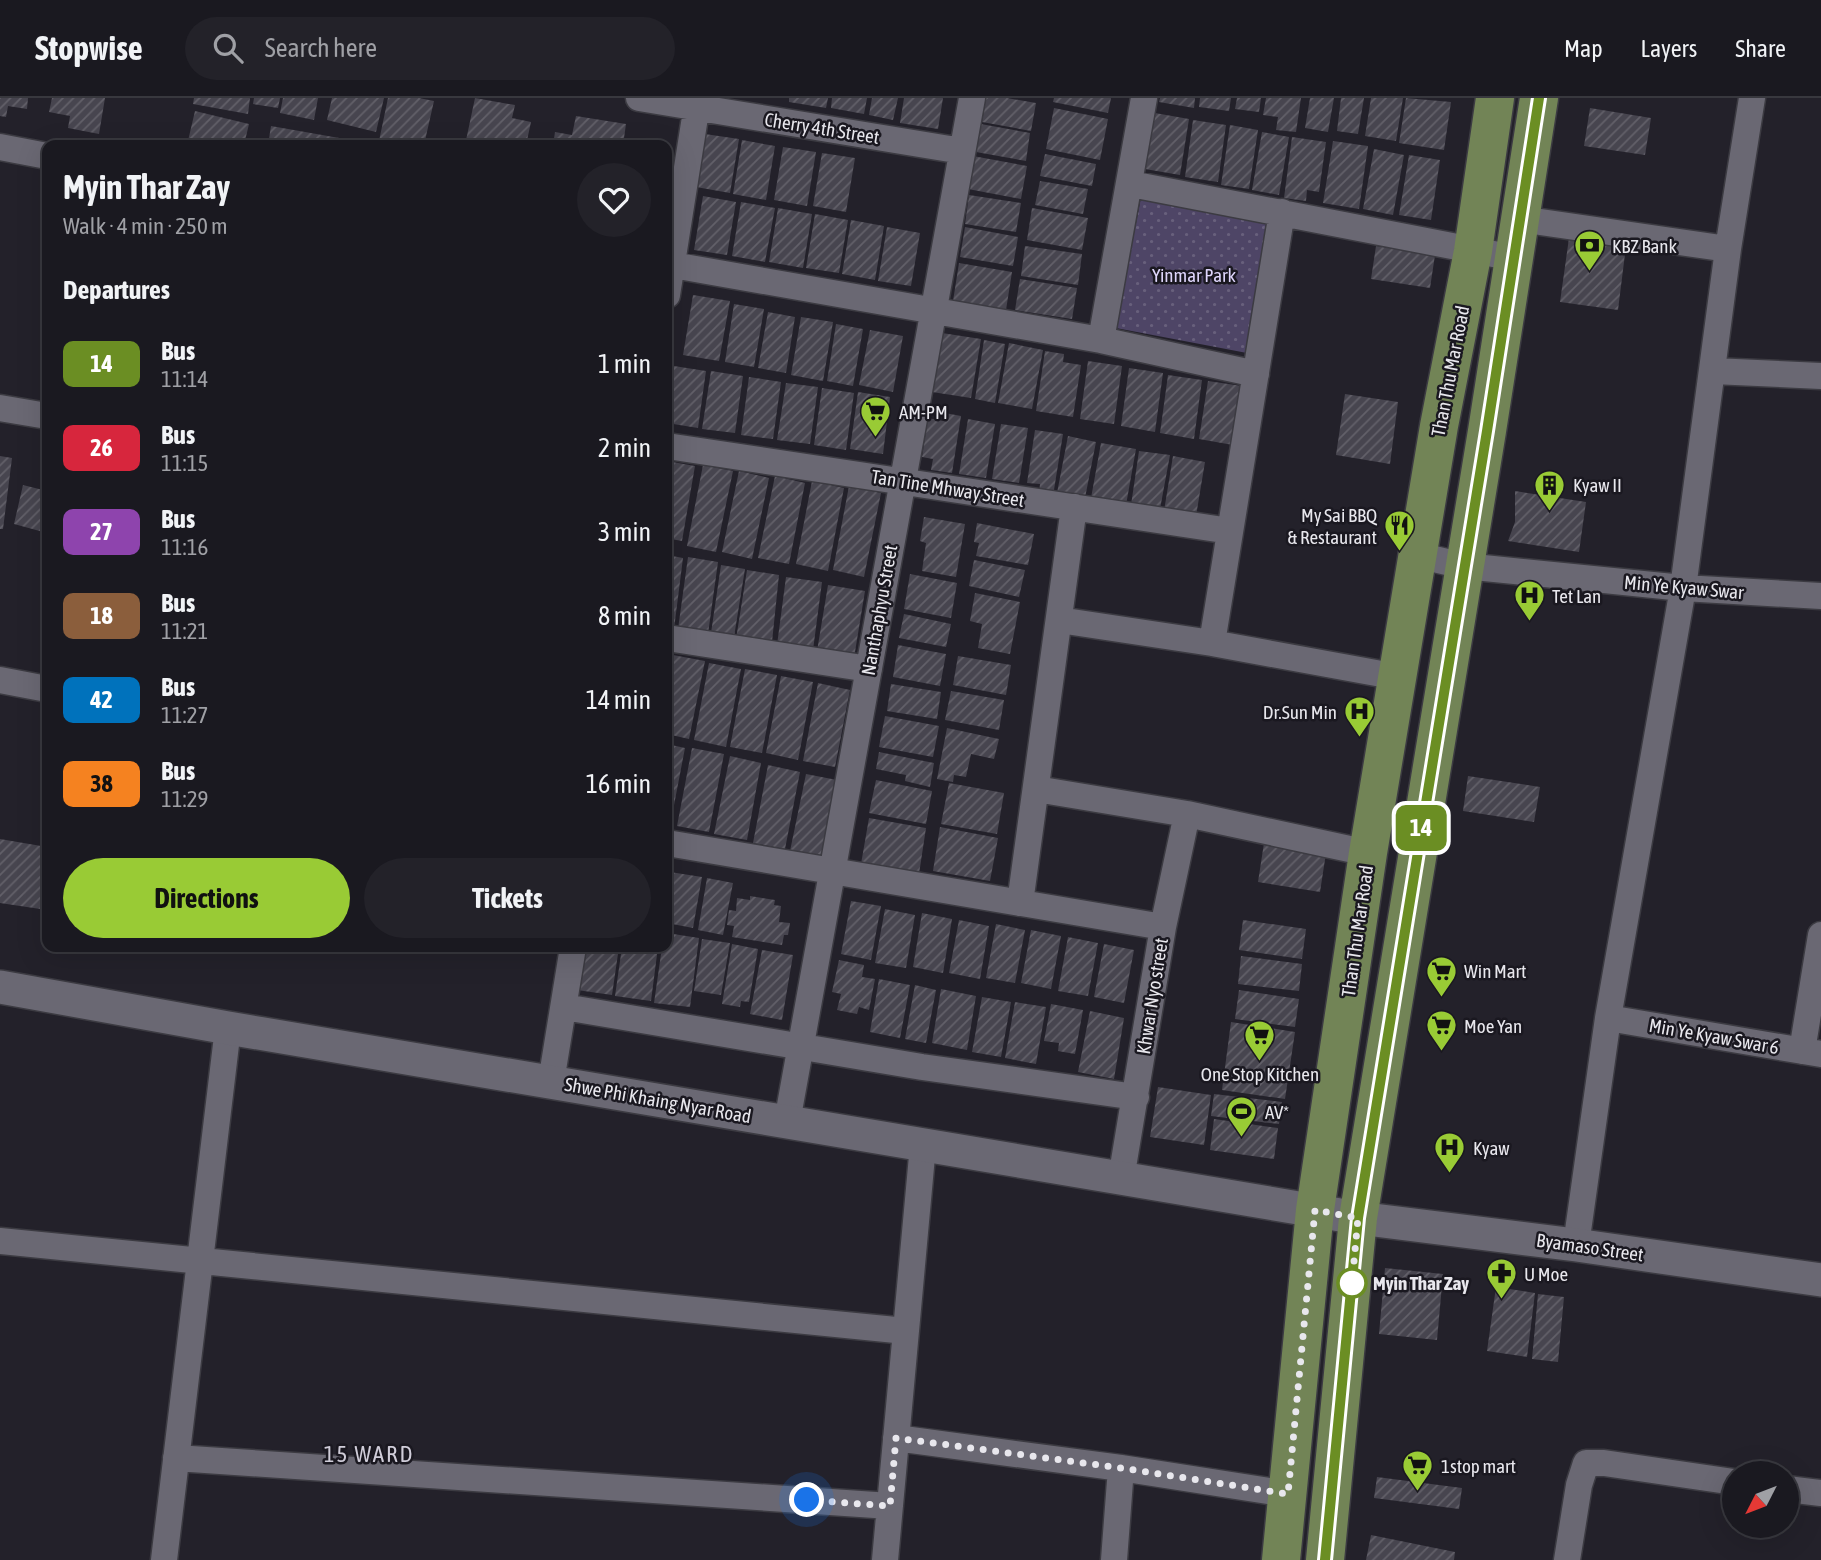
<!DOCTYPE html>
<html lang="en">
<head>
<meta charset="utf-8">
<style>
  :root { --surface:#1a1920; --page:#232229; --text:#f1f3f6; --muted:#9fa0a5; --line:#38383e; --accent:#99cb35 }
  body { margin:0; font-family:"Asap Condensed",sans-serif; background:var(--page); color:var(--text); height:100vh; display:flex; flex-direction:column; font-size:26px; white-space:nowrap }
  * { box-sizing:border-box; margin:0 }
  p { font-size:23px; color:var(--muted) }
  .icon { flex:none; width:38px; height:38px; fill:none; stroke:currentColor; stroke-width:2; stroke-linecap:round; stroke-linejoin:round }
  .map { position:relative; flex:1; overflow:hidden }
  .details { position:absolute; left:42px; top:42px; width:630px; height:812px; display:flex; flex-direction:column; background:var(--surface); border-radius:14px; box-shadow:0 7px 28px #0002,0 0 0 2px var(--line) }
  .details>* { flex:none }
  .badge { padding:0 14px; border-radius:10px; font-size:24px; line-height:46px }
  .needle { width:46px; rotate:228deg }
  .buttons { position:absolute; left:1722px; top:1363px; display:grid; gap:14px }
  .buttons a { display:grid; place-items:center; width:77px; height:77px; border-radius:50%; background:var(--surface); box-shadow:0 7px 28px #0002,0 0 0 2px var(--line); font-size:35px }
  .you { position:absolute; width:35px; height:35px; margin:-18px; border:5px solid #fff; border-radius:50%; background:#1a73e8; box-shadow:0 0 0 10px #1a73e833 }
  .map>.badge { position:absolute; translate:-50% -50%; box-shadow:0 0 0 4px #fff }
  h2 { padding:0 21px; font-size:26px; line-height:63px }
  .round { display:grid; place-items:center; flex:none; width:74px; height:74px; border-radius:37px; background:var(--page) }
  .headline { display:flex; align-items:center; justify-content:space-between; height:119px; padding:0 21px }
  h1 { font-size:33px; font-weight:700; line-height:52px }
  .action { display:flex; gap:14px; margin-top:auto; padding:14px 21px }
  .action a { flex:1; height:80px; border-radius:42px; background:var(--accent); color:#111; font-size:28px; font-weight:700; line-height:80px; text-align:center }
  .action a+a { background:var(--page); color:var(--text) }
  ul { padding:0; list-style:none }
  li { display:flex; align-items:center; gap:21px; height:84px; padding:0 21px }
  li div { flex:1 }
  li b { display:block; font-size:26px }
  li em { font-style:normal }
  li .badge { min-width:77px; font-weight:700; text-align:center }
  header { display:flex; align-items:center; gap:42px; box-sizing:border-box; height:98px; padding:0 35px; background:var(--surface); border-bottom:2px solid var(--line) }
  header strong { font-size:33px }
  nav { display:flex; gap:38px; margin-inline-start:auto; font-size:24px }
  .search { width:490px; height:63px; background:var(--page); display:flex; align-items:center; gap:18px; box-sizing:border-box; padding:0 24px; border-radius:38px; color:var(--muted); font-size:26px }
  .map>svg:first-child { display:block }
</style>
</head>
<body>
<header>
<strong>Stopwise</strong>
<div class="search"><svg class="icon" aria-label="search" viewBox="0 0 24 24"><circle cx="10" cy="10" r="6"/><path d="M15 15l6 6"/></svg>Search here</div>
<nav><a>Map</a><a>Layers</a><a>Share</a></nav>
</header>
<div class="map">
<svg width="1821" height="1462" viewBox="0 0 1821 1462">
  <defs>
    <pattern id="park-dots" width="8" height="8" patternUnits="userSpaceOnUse" patternTransform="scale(1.75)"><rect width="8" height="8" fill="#4e4566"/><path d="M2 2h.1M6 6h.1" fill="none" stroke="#68607c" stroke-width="1.8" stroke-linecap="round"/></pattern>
    <pattern id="building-hatch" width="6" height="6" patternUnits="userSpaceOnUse" patternTransform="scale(1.75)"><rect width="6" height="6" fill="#47454f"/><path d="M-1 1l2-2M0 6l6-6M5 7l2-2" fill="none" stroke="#626069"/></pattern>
  </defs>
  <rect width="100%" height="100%" fill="#23212a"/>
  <!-- park -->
  <path fill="url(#park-dots)" d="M1141 99 1271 124 1247 255 1116 230Z"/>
  <!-- building -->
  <path fill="url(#building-hatch)" d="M0 0H28L27 11 8 8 6 19 0 18Z
    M52 0H105L99 36 68 30 70 18 49 14Z
    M194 0H250L248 16 193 6Z
    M254 0H280L278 10 253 6Z
    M283 0H318L314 22 280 15Z
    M332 0H384L376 34 327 22Z
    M388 0H419L434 3 424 47H398L379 43Z
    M475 0 515 7 512 20 531 24 526 47H465Z
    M789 0H828L826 10 789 4Z
    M832 0H867L864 16 831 10Z
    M872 0H898L893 22 869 17Z
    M904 0H943L938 31 900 25Z
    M986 0H1007L1036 5 1031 33 982 24Z
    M1054 0H1111L1108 15 1053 4Z
    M1160 0H1195L1194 10 1159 4Z
    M1200 0H1231L1229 13 1199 9Z
    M1237 0H1261L1259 14 1235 11Z
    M1266 0H1301L1296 34 1276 32 1278 19 1263 17Z
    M1310 0H1334L1328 34 1305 30Z
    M1341 0H1364L1358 36 1337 33Z
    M1371 0H1403L1396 43 1365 38Z
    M1406 0 1451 4 1444 52 1399 45Z
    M1054 10 1108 21 1100 62 1046 51Z
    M1590 10 1651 20 1645 57 1584 48Z
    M195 13 249 26 244 47H187Z
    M1155 15 1189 21 1180 77 1145 71Z
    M576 18 626 26 623 47H553L555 34 572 37Z
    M1193 22 1226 27 1218 84 1185 79Z
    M981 26 1030 35 1026 63 976 54Z
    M1230 27 1258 32 1249 91 1221 87Z
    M271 28 362 44 361 47H268Z
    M1262 34 1289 39 1279 97 1252 92Z
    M705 36 739 41 730 95 696 89Z
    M1292 39 1326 44 1319 94 1307 92 1306 103 1284 100Z
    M742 42 775 48 766 102 733 96Z
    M1333 43 1368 48 1359 111 1323 105Z
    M783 49 816 54 807 108 774 102Z
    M1374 51 1404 57 1393 117 1363 111Z
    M822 55 855 60 846 114 813 108Z
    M1045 56 1096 66 1092 88 1040 78Z
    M1409 57 1440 62 1431 122 1399 117Z
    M973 58 1027 68 1021 101 968 91Z
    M1040 83 1088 91 1083 116 1035 107Z
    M969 97 1021 105 1016 134 965 126Z
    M703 98 736 104 727 157 694 152Z
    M741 104 775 110 765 164 732 158Z
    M778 110 812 116 803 170 769 164Z
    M1032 110 1088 120 1082 152 1027 142Z
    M815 116 848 122 839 175 806 170Z
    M851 122 884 128 875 182 842 176Z
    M887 129 920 135 911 188 878 183Z
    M965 129 1018 139 1013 168 960 159Z
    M1569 140 1626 148 1618 212 1560 204Z
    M1025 148 1082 156 1078 187 1021 178Z
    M1376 148 1435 157 1430 190 1371 181Z
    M959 165 1012 174 1006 212 953 203Z
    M1020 181 1077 190 1072 221 1015 212Z
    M693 197 730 203 719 263 683 257Z
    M734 206 764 211 754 269 725 264Z
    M768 214 795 219 786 275 758 270Z
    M801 219 833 224 823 283 791 277Z
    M836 226 863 231 853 288 827 283Z
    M870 232 903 238 893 294 859 287Z
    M942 235 981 241 971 300 932 294Z
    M984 242 1005 246 995 305 975 301Z
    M1009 245 1043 252 1032 311 998 305Z
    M1045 253 1064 256 1063 264 1081 267 1073 319 1036 313Z
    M1088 263 1122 268 1114 326 1080 321Z
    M674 268 706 273 698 330 667 325Z
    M1129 270 1163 275 1155 334 1121 328Z
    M711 273 743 278 735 335 702 331Z
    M1168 277 1202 282 1194 341 1160 335Z
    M749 279 781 284 773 341 741 337Z
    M1208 283 1242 288 1233 347 1199 341Z
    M786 285 818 289 810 346 777 342Z
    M822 290 854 295 846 352 814 347Z
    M858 294 890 299 883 356 850 351Z
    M1345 296 1398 304 1390 366 1336 357Z
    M945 315 961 318 952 375 931 372 933 361 922 359 928 320 943 323Z
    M968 321 995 326 986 380 959 376Z
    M1001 326 1028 330 1019 385 992 381Z
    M1035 332 1063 336 1053 398 1039 395 1040 386 1027 385Z
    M1068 338 1096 344 1085 400 1057 395Z
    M1101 345 1136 351 1126 407 1091 400Z
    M1139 353 1170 357 1160 411 1131 407Z
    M0 358 12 360 3 431H0Z
    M1173 358 1205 364 1196 418 1164 413Z
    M667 363 695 368 682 443 671 441 673 426 667 425Z
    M703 367 733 373 716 454 687 448Z
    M739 373 769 380 752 461 722 454Z
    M775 378 805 385 789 466 758 460Z
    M812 383 844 390 828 473 796 466Z
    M23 387 47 393V435L14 426Z
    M849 388 881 395 864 479 833 472Z
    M1515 393 1586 404 1579 454 1508 443 1515 424Z
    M924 419 965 426 956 479 922 473 926 445 920 443Z
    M977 425 1034 436 1028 467 976 458 979 445 974 444Z
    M667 457 683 460 674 531H667Z
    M688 459 718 464 708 536 678 531Z
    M974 462 1025 472 1019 499 969 488Z
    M721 467 745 471 734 539 711 535Z
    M747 472 779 477 772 544 736 541Z
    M910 476 957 485 951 520 904 511Z
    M786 479 822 484 813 552 777 547Z
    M828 487 865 493 854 560 817 553Z
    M975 495 1020 504 1010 556 978 550 982 526 970 523Z
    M904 516 951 526 946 549 899 540Z
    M898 547 946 556 940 588 893 579Z
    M673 557 705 563 689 641 667 636V587Z
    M958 558 1011 567 1006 597 953 587Z
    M709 565 741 571 726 649 694 642Z
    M745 571 777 577 762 655 730 649Z
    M781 578 813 584 798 662 766 655Z
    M818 585 850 592 835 669 803 663Z
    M891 586 941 594 937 621 887 613Z
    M951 593 1004 602 999 632 945 622Z
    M885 618 939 628 933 659 879 649Z
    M947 630 999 641 994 661 971 656 966 679 954 677 953 684 937 681Z
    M667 646 685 650 670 728 667 727Z
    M692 650 724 656 709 734 677 728Z
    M879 654 934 665 930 689 905 683 906 677 876 671Z
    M730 658 761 665 747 742 714 736Z
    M768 667 800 674 785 751 753 745Z
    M806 676 837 682 822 760 790 753Z
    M1468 678 1540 689 1534 724 1463 713Z
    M876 682 932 693 926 726 869 715Z
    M949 685 1004 695 997 736 941 726Z
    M869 720 926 730 919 776 861 766Z
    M940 729 998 740 990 783 933 773Z
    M0 741 47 749V812L0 805Z
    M1264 745 1326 755 1320 794 1258 784Z
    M670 774 702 779 693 830 667 825V792Z
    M707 780 733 785 723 837 698 832Z
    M750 798 775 802 774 807 781 808 779 824 790 825 788 837H784L782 847 732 839 734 828 727 827 729 812 736 813 737 800 750 802Z
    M851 803 881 808 871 862 841 856Z
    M885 811 915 817 906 870 875 865Z
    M922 815 952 821 943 875 913 869Z
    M959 822 989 828 980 881 949 875Z
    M1243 822 1306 831 1302 861 1239 852Z
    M996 826 1025 832 1015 885 986 880Z
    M1031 832 1061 838 1051 891 1021 885Z
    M667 835 699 840 690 909 654 905 662 849H667Z
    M1068 839 1098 845 1088 898 1058 893Z
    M702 841 730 845 721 897 694 893Z
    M732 846 758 851 749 904 741 903 740 909 722 906Z
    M1104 846 1134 852 1124 905 1094 899Z
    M583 849H619L612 897 577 892Z
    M622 849H658L651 903 615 898Z
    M762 852 793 857 782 922 750 916Z
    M1241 858 1302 866 1299 893 1238 886Z
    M839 862 864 867 862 879 875 881 869 912 859 909 857 916 837 912 841 896 832 894Z
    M879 881 910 887 900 940 870 934Z
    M915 887 936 892 926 945 905 941Z
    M941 891 976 898 967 952 932 945Z
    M1239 892 1299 901 1295 929 1235 921Z
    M982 899 1011 904 1001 959 972 954Z
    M1015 904 1046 909 1036 966 1005 960Z
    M1051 906 1083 912 1075 956 1058 953 1059 945 1044 943Z
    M1090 913 1124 920 1114 981 1078 974Z
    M1231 924 1295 934 1285 1001 1222 992Z
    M1158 989 1211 997 1204 1047 1150 1039Z
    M1214 996 1282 1004 1279 1026 1211 1018Z
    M1214 1021 1278 1030 1274 1061 1210 1052Z
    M1385 1170 1443 1176 1437 1242 1379 1236Z
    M1496 1189 1535 1195 1527 1259 1487 1253Z
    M1538 1196 1564 1199 1558 1264 1532 1261Z
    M1377 1379 1462 1390 1459 1411 1374 1400Z
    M1371 1437 1455 1454 1454 1462H1366Z"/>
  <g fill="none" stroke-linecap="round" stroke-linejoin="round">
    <defs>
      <path id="minor" d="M639 0 962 53
        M0 49 47 58
        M1131 86 1514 160
        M1519 121 1728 151
        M667 166 1101 242 1256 276
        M667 197 698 0
        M1101 242 1144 0
        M1713 273 1821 278
        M0 310 47 318
        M667 348 1230 433
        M1417 457 1464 468 1683 490 1821 498
        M1059 522 1212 545 1398 579
        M667 540 869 571
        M1212 545 1282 114
        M0 582 47 591
        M1036 691 1187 716 1368 755
        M667 745 1163 829
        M1020 805 1074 409
        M564 909 922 969 1136 999
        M1608 920 1821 956
        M1802 953 1821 837
        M551 984 573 849
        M787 1024 972 0
        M1121 1081 1163 829 1187 716
        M0 1143 906 1233
        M1576 1147 1608 920 1683 490 1728 151 1752 0
        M896 1340 1121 1370 1288 1396
        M176 1360 890 1408
        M1787 1391 1821 1395
        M164 1462 228 930
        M885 1462 923 1047
        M1114 1462 1121 1370
        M1567 1462 1579 1387 1586 1365H1604L1734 1384"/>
      <path id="tertiary" d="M0 889 228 930 1358 1120 1576 1147 1821 1182"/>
      <path id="primary" d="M1281 1462 1315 1112 1368 755 1439 328 1473 153 1495 0
        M1325 1462 1358 1120 1487 333 1539 0"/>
    </defs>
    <!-- minor casing -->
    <use href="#minor" stroke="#3c3b42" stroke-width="29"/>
    <!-- tertiary casing -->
    <use href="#tertiary" stroke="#3c3b42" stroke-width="36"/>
    <!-- primary casing -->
    <use href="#primary" stroke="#3c3b42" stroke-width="41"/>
    <!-- minor -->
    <use href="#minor" stroke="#6a6873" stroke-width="26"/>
    <!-- tertiary -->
    <use href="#tertiary" stroke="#6a6873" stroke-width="33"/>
    <!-- primary -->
    <use href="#primary" stroke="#728456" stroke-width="38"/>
  </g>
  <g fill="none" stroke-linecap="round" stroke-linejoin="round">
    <defs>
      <path id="line" d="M1325 1462 1358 1120 1487 333 1539 0"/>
    </defs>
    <!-- line casing -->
    <use href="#line" stroke="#fff" stroke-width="16"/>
    <!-- line -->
    <use href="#line" stroke="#6b8e23" stroke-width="10"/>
    <!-- walk -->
    <path stroke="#e8e7ed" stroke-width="7" stroke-dasharray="0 12.6" d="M807 1402 890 1408 896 1340 1121 1370 1288 1396 1315 1112 1358 1120 1351 1196 1352 1185"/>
  </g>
  <!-- icons -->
  <defs>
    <symbol id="bank-pin" viewBox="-11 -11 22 30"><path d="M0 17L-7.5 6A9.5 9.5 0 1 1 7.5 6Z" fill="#99cb35" stroke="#1a1820"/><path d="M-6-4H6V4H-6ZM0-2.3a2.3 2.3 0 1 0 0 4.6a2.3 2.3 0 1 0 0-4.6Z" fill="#111"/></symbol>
    <symbol id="supermarket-pin" viewBox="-11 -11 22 30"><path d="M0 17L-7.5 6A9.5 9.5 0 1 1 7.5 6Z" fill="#99cb35" stroke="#1a1820"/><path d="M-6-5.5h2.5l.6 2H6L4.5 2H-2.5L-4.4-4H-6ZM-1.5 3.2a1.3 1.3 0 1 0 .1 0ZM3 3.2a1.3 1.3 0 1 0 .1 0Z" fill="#111"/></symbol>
    <symbol id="building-pin" viewBox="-11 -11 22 30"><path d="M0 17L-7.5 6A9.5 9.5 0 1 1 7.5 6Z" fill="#99cb35" stroke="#1a1820"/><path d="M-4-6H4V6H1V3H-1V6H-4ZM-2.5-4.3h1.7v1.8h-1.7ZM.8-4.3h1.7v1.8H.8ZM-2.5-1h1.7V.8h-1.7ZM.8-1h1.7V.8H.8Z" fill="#111"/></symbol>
    <symbol id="restaurant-pin" viewBox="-11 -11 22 30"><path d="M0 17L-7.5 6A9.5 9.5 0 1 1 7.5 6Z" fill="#99cb35" stroke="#1a1820"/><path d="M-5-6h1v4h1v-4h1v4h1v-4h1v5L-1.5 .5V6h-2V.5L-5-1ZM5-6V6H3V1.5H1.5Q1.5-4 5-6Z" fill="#111"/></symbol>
    <symbol id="hospital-pin" viewBox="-11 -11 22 30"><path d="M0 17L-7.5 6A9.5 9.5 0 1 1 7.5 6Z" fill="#99cb35" stroke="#1a1820"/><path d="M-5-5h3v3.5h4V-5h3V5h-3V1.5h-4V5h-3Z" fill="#111"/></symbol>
    <symbol id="stadium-pin" viewBox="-11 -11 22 30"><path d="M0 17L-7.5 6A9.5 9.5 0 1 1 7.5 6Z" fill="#99cb35" stroke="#1a1820"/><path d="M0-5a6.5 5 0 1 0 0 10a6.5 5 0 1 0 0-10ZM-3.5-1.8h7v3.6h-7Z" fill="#111"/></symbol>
    <symbol id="pharmacy-pin" viewBox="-11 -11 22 30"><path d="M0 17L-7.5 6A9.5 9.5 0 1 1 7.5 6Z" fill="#99cb35" stroke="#1a1820"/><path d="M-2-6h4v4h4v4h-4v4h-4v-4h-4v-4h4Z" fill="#111"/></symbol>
  </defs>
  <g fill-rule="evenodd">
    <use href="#bank-pin" x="1572" y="130" width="35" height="47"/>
    <use href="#supermarket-pin" x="858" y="296" width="35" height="47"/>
    <use href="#building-pin" x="1532" y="370" width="35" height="47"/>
    <use href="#restaurant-pin" x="1382" y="410" width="35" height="47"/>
    <use href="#hospital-pin" x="1512" y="480" width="35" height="47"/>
    <use href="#hospital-pin" x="1342" y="596" width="35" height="47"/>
    <use href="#supermarket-pin" x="1424" y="856" width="35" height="47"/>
    <use href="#supermarket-pin" x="1424" y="910" width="35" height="47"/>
    <use href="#supermarket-pin" x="1242" y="920" width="35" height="47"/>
    <use href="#stadium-pin" x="1224" y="996" width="35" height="47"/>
    <use href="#hospital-pin" x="1432" y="1032" width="35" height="47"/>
    <use href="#pharmacy-pin" x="1484" y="1158" width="35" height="47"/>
    <use href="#supermarket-pin" x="1400" y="1350" width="35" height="47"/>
  </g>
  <!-- markers -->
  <circle fill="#fff" stroke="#6b8e23" stroke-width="3.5" cx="1352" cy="1185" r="14"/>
  <g text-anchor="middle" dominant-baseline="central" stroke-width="5" stroke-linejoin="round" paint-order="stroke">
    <!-- street labels -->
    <g font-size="19" fill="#e8e7ed" stroke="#1a1820">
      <text transform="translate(822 30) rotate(9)">Cherry 4th Street</text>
      <text transform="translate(1450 273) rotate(-79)">Than Thu Mar Road</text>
      <text transform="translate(948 390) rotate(9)">Tan Tine Mhway Street</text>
      <text transform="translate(1684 489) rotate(5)">Min Ye Kyaw Swar</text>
      <text transform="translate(879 512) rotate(-80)">Nanthaphyu Street</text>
      <text transform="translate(1357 833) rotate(-82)">Than Thu Mar Road</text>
      <text transform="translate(1152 898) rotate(-81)">Khwar Nyo street</text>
      <text transform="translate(1714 938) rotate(10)">Min Ye Kyaw Swar 6</text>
      <text transform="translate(658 1002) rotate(10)">Shwe Phi Khaing Nyar Road</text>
      <text transform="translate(1590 1149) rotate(8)">Byamaso Street</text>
    </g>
    <!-- poi labels -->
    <g font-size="19" fill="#e8e7ed" stroke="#1a1820" text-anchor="start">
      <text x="1612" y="148">KBZ Bank</text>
      <text x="899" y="314">AM-PM</text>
      <text x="1573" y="387">Kyaw II</text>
      <text x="1377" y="417" text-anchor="end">My Sai BBQ<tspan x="1377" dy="22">&amp; Restaurant</tspan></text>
      <text x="1552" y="498">Tet Lan</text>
      <text x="1337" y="614" text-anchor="end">Dr.Sun Min</text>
      <text x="1464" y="873">Win Mart</text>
      <text x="1464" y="928">Moe Yan</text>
      <text x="1260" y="976" text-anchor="middle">One Stop Kitchen</text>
      <text x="1265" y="1014">AV*</text>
      <text x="1473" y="1050">Kyaw</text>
      <text x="1524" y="1176">U Moe</text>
      <text x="1441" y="1368">1stop mart</text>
    </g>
    <!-- park labels -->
    <g font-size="19" fill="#ded5fb" stroke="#1a1820">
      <text x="1194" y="177">Yinmar Park</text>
    </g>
    <!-- stop labels -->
    <g font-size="19" font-weight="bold" fill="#e8e7ed" stroke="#1a1820" text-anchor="start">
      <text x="1373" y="1185">Myin Thar Zay</text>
    </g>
    <!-- quarter labels -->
    <g font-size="23" letter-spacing="2" fill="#d0cdd9" stroke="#1a1820">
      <text x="369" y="1356">15 WARD</text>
    </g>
  </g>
</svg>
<div class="buttons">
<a><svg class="needle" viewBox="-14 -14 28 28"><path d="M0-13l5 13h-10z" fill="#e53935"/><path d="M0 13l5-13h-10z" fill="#9fa0a5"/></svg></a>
</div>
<div class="you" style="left:807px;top:1402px"></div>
<b class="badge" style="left:1421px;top:730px;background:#6b8e23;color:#fff">14</b>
<section class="details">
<div class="headline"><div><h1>Myin Thar Zay</h1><p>Walk · 4 min · 250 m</p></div><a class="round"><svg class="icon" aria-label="heart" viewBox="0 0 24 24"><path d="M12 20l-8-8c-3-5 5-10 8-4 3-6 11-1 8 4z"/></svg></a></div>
<h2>Departures</h2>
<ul>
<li><span class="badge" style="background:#6b8e23;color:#fff">14</span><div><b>Bus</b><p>11:14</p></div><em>1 min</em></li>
<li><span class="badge" style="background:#d7263d;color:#fff">26</span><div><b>Bus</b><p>11:15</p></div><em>2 min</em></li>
<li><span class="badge" style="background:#8e44ad;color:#fff">27</span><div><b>Bus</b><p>11:16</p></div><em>3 min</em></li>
<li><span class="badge" style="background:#8b5e3c;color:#fff">18</span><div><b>Bus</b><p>11:21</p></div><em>8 min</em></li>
<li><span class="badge" style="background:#0072bc;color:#fff">42</span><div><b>Bus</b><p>11:27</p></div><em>14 min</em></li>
<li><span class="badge" style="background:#f58220;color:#111">38</span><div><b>Bus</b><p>11:29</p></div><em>16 min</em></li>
</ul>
<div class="action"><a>Directions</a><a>Tickets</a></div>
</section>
</div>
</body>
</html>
